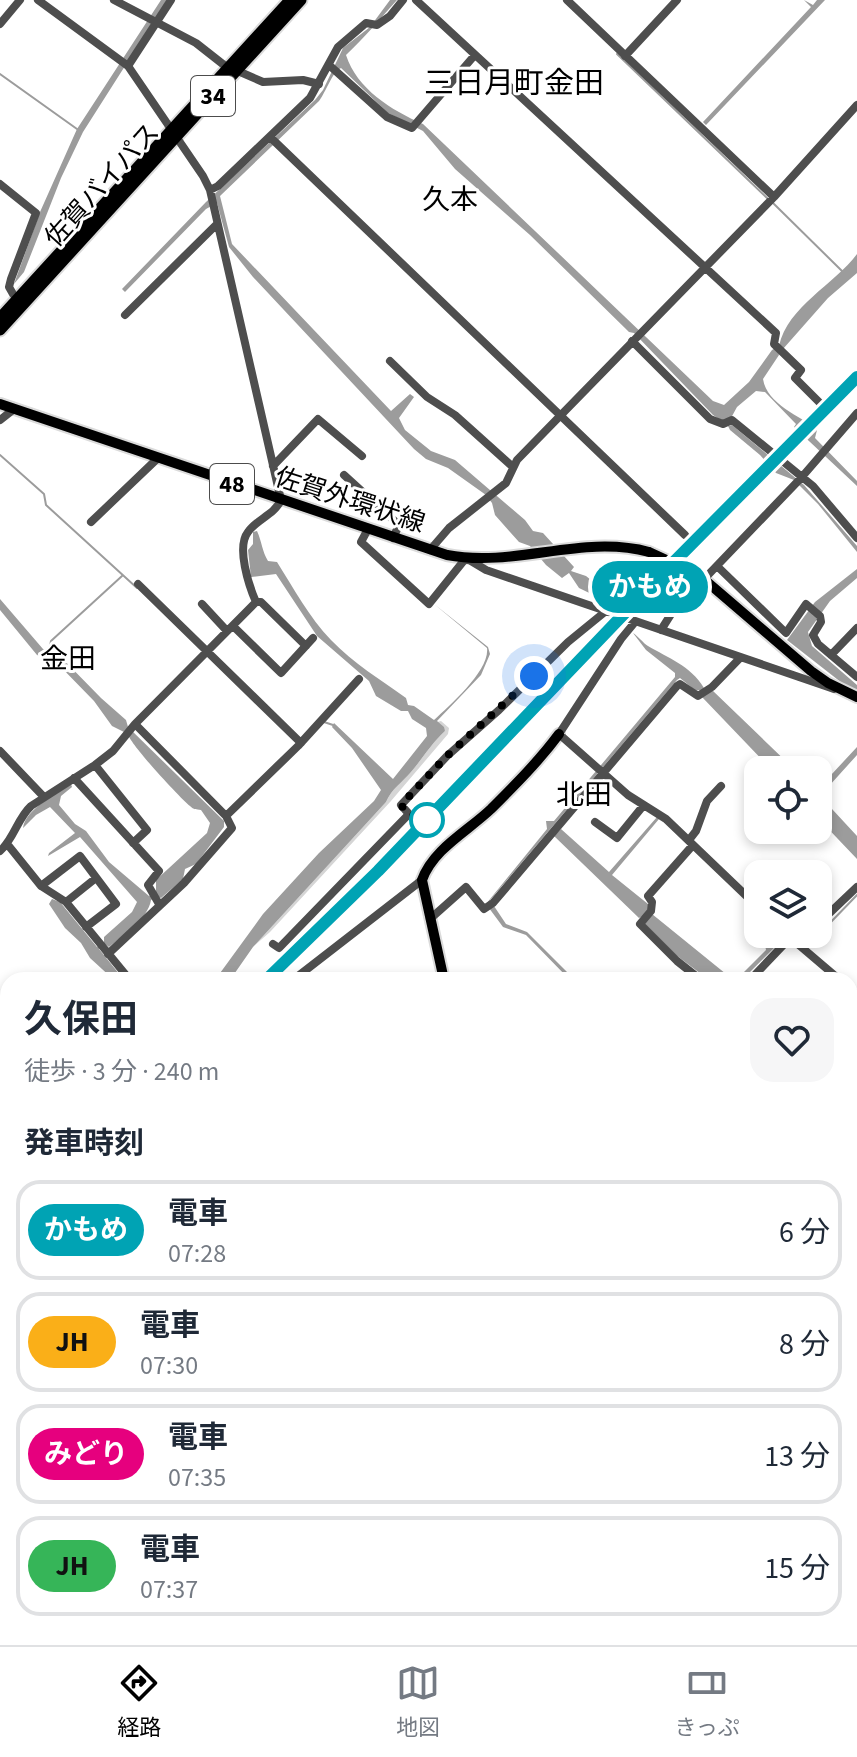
<!DOCTYPE html>
<html lang="ja">
<head>
<meta charset="utf-8">
<style>
  :root { --surface:#fff; --page:#f6f6f7; --text:#1f2937; --muted:#747a83; --line:#e0e1e3; --accent:#000 }
  body { margin:0; font-family:"Source Sans 3","Noto Sans JP",sans-serif; background:var(--page); color:var(--text); height:100vh; display:flex; flex-direction:column; font-size:30px; white-space:nowrap }
  * { box-sizing:border-box; margin:0 }
  p { font-size:26px; color:var(--muted) }
  .icon { flex:none; width:44px; height:44px; fill:none; stroke:currentColor; stroke-width:2; stroke-linecap:round; stroke-linejoin:round }
  .map { position:relative; flex:1; overflow:hidden }
  .side { position:absolute; left:0px; top:972px; width:858px; height:674px; display:flex; flex-direction:column; background:var(--surface); border-radius:24px 24px 0 0; box-shadow:0 4px 12px #0003 }
  .side>* { flex:none }
  .badge { padding:0 16px; border-radius:26px; font-size:28px; line-height:52px }
  .buttons { position:absolute; left:744px; top:756px; display:grid; gap:16px }
  .buttons a { display:grid; place-items:center; width:88px; height:88px; border-radius:16px; background:var(--surface); box-shadow:0 4px 12px #0003; font-size:40px }
  .you { position:absolute; width:40px; height:40px; margin:-20px; border:6px solid #fff; border-radius:50%; background:#1a73e8; box-shadow:0 0 0 12px #1a73e833 }
  .map>.badge { position:absolute; translate:-50% -50%; box-shadow:0 0 0 4px #fff }
  h2 { padding:0 24px; font-size:30px; line-height:72px }
  .round { display:grid; place-items:center; flex:none; width:84px; height:84px; border-radius:24px; background:var(--page) }
  .summary { display:flex; align-items:center; justify-content:space-between; height:136px; padding:0 24px }
  h1 { font-size:38px; font-weight:700; line-height:60px }
  ul { padding:0; list-style:none }
  li { display:flex; align-items:center; gap:24px; height:100px; margin:0 16px 12px; padding:0 8px; border:4px solid var(--line); border-radius:24px }
  li div { flex:1 }
  li b { display:block; font-size:30px }
  li em { font-style:normal }
  li .badge { min-width:88px; font-weight:700; text-align:center }
  .tabs { display:flex; justify-content:space-around; align-items:center; height:112px; border-top:2px solid var(--line); background:var(--surface); font-size:22px; color:var(--muted) }
  .tabs a { display:grid; justify-items:center; gap:4px }
  .tabs .current { color:var(--accent) }
  .map>svg:first-child { display:block }
</style>
</head>
<body>
<div class="map">
<svg width="857" height="1645" viewBox="0 0 857 1645">
  <rect width="100%" height="100%" fill="#fff"/>
  <!-- green -->
  <path fill="#d5d5d5" d="M441 721 449 728 448 734 391 801 270 932 253 947 386 802C392 788 402 783 411 772 423 758 431 744 445 731L437 722Z"/>
  <!-- water -->
  <path fill="#9c9c9c" d="M161 0H167L83 132 61 178 24 272 14 284 40 212 77 129Z
    M390 0H397C380 19 365 37 346 55 357 89 391 110 423 124L713 401 724 405 749 382 772 350 779 346C788 306 834 285 857 254V273L828 298 783 349 778 351 779 355 763 379C767 405 800 415 817 430L815 438 857 481V486L794 427 796 424 765 392 756 391 737 407 731 418 722 421 713 415 634 333 629 332 530 235 455 169 423 131 388 113 341 68C332 72 326 92 319 101L220 196 232 244 391 411 410 394 414 397 399 418 405 430 431 451 455 460 525 520 533 531 543 533 574 567 571 571 586 576 617 601 612 604 579 588 569 573 562 578 546 565 530 546 519 542 495 515 492 503 486 495 448 468 426 459 414 449 253 277 229 247 217 203 206 209 125 292 122 289 206 202 315 100 323 90 343 48 370 27Z
    M804 0 813 5 817 0H825L706 125 703 122 811 7Z
    M732 425 804 485 857 546V552L818 504 794 480 776 473 760 455 730 430 728 426Z
    M257 531C262 542 262 551 268 561L277 562C294 589 309 617 331 640 353 663 381 680 406 698L408 705 414 706 434 720C450 705 490 670 487 648L434 604 488 647 490 654 481 675 437 721 444 727 445 731C431 744 423 758 411 772 402 783 392 788 386 802L253 947 230 980H215L263 914 319 853 374 801 381 790 352 748 332 727 334 723 393 779 427 736 426 728 412 719 408 711H401L376 696 369 681 317 636 276 574 251 577 248 550 253 544V532Z
    M857 569V578L830 601 808 632 812 646 857 685V690L842 683 787 640 815 602Z
    M0 599 43 649 57 653 101 698 126 720 128 727 224 821V827L196 864 185 869 183 879 161 898 157 896 151 900C148 919 123 935 109 947L105 944 99 949 124 980H114L90 958 81 943 65 928 49 904 52 899 60 902 97 947 104 942V937L132 912 137 902 80 837 48 856 49 853 75 833 50 807 36 815 23 828C26 808 56 795 71 784L72 787 61 796 59 805 75 824 86 831 109 862 149 896 156 892V880L207 833 210 823 201 810C196 809 194 810 190 806 180 798 129 743 128 734L112 726 94 701 55 661 37 655 0 610Z
    M633 633C638 636 643 643 648 646 668 658 690 665 704 688L702 690H712L795 770H772L702 697 703 695 699 690 696 691 680 678 677 680 490 900 506 924 527 932 575 980H570L526 935 503 927 486 904 547 829 546 821H554L675 677V673L646 650Z
    M857 747V755L820 796 857 836V859L818 818V789Z
    M657 817 659 819 612 875 648 904 652 914 726 974 727 978H738L766 950 765 945 774 936 777 938 785 934 784 938 742 980H709L676 955 644 923 643 916 639 918 554 836 561 829 609 872Z"/>
  <g fill="none" stroke-linecap="round" stroke-linejoin="round">
    <!-- stream -->
    <path stroke="#9c9c9c" stroke-width="2" d="M617 54 768 199
      M0 74 77 129
      M773 203 842 271
      M0 455 44 494 46 505 137 588
      M49 651 51 641 122 576
      M324 722 333 725
      M818 930 828 925 857 895
      M800 939 810 934
      M850 1477 857 1488
      M850 1497 857 1491"/>
    <defs>
      <path id="major" d="M0 404 447 555C516 568 582 534 649 552
        M699 575 811 671 828 683 857 697
        M444 980 422 880C433 849 468 831 491 809 515 785 539 761 559 734"/>
      <path id="highway" d="M0 318 290 0
        M0 330 301 0
        M850 1277 857 1269
        M522 1645 528 1638"/>
    </defs>
    <!-- major casing -->
    <use href="#major" stroke="#dbdbdb" stroke-width="14"/>
    <!-- highway casing -->
    <use href="#highway" stroke="#dbdbdb" stroke-width="15"/>
    <!-- minor -->
    <path stroke="#4e4e4e" stroke-width="8" d="M114 0 196 43 224 65 263 82 303 80 319 84
      M416 0 776 333 774 344 801 370 795 378 820 403
      M567 0 774 197
      M0 24 20 0
      M625 56 677 0
      M329 65 387 117 412 128 474 56
      M128 66 171 0
      M270 137 685 535
      M0 184 36 213 11 279 9 287 13 294
      M210 190 218 186 310 98 338 47 366 23 377 25 390 16 403 0
      M125 315 217 224
      M632 341 710 419 723 424 732 420 813 486 857 538
      M390 361 427 397 455 415 513 467
      M0 420 14 409
      M273 466 318 419 362 456
      M344 475 399 525 393 538
      M91 522 158 458
      M368 529 361 542 429 604 466 558 486 570 834 689
      M430 550 449 528 506 483 517 460 774 197 857 105
      M717 566 786 633 806 604 820 616 821 622 813 635 818 644 857 677
      M708 575 801 478 857 413
      M138 584 301 743
      M256 602H261L306 646
      M202 604 227 631
      M635 622 621 639 559 734 628 795 666 819 758 907
      M233 626 281 673 313 638
      M661 630 673 611 699 584
      M831 655 857 628
      M0 751 43 796
      M95 765 147 830 133 843
      M74 778 159 871 148 885 159 904
      M226 816 298 746 359 679
      M595 822 617 838 643 806
      M689 840 696 831 707 801 721 786
      M8 845 41 886 66 902 130 980
      M693 845 648 896 652 902 651 911 640 924 677 961 701 980
      M0 851C14 839 17 819 31 806L95 765 113 751 135 724 256 602C249 586 236 547 248 532 257 519 274 515 281 500L210 190 203 176 128 66 38 0
      M41 886 80 856 116 904 86 927
      M66 902 96 878
      M430 919 466 887 484 909 493 903 677 686 680 684 698 696 712 687 740 658
      M818 924 857 887
      M786 934 840 980
      M273 944 279 948 409 814 401 805 447 756 499 710 568 642 606 611
      M108 954 184 883 232 828 226 816 135 724
      M293 980 422 880
      M750 980 790 938 798 934
      M850 989 857 995
      M850 1103 857 1109
      M850 1369 857 1375
      M0 1413 8 1421
      M850 1416 857 1409
      M850 1468 857 1478
      M59 1638 61 1640
      M86 1638 91 1645
      M224 1638 229 1645
      M341 1638 345 1645
      M485 1638 490 1645
      M591 1638 597 1645
      M820 1638 827 1645
      M17 1645 24 1638
      M267 1645 276 1638
      M392 1645 398 1638
      M841 1645 849 1638"/>
    <!-- major -->
    <use href="#major" stroke="#000" stroke-width="10"/>
    <!-- highway -->
    <use href="#highway" stroke="#000" stroke-width="11"/>
    <!-- rail -->
    <path stroke="#000" stroke-width="2" stroke-dasharray="12 4 2 4" stroke-linecap="butt" d="M267 980 378 871 620 617 857 377
      M0 1183 8 1180
      M0 1267 8 1259"/>
    <defs>
      <path id="major-bridge" d="M649 552 699 575"/>
    </defs>
    <!-- major-bridge casing -->
    <use href="#major-bridge" stroke="#dbdbdb" stroke-width="14" stroke-linecap="butt"/>
    <!-- major-bridge -->
    <use href="#major-bridge" stroke="#000" stroke-width="10"/>
  </g>
  <g fill="none" stroke-linecap="round" stroke-linejoin="round">
    <defs>
      <path id="line" d="M266 980 378 871 663 573 857 377"/>
    </defs>
    <!-- line casing -->
    <use href="#line" stroke="#fff" stroke-width="18"/>
    <!-- line -->
    <use href="#line" stroke="#00a3b4" stroke-width="12"/>
    <!-- walk -->
    <path stroke="#000" stroke-width="8" stroke-dasharray="0 14.4" d="M427 820 409 814 401 805 447 756 534 676"/>
  </g>
  <!-- markers -->
  <circle fill="#fff" stroke="#00a3b4" stroke-width="4" cx="427" cy="820" r="16"/>
  <g text-anchor="middle" dominant-baseline="central" stroke-width="6" stroke-linejoin="round" paint-order="stroke">
    <!-- shield labels -->
    <g fill="#fff" stroke="#4c4c4c" stroke-width="2">
      <rect x="191" y="76" width="44" height="40" rx="6"/>
      <rect x="210" y="464" width="44" height="40" rx="6"/>
    </g>
    <g font-size="24" font-weight="bold" fill="#000">
      <text x="213" y="96">34</text>
      <text x="232" y="484">48</text>
    </g>
    <!-- street labels -->
    <g font-size="26" fill="#000" stroke="#fff">
      <text transform="translate(102 185) rotate(-48)">佐賀バイパス</text>
      <text transform="translate(350 500) rotate(18)">佐賀外環状線</text>
    </g>
    <!-- neighbourhood labels -->
    <g font-size="28" fill="#000" stroke="#fff">
      <text x="450" y="200">久本</text>
      <text x="68" y="659">金田</text>
      <text x="584" y="795">北田</text>
    </g>
    <!-- quarter labels -->
    <g font-size="30" fill="#000" stroke="#fff">
      <text x="514" y="83">三日月町金田</text>
    </g>
  </g>
</svg>
<div class="buttons">
<a><svg class="icon" aria-label="locate" viewBox="0 0 24 24"><circle cx="12" cy="12" r="6"/><path d="M12 2v4M12 18v4M2 12h4M18 12h4"/></svg></a>
<a><svg class="icon" aria-label="layers" viewBox="0 0 24 24"><path d="M12 4l9 5-9 5-9-5zM3 14l9 5 9-5"/></svg></a>
</div>
<div class="you" style="left:534px;top:676px"></div>
<b class="badge" style="left:650px;top:587px;background:#00a3b4;color:#fff">かもめ</b>
<section class="side">
<div class="summary"><div><h1>久保田</h1><p>徒歩 · 3 分 · 240 m</p></div><a class="round"><svg class="icon" aria-label="heart" viewBox="0 0 24 24"><path d="M12 20l-8-8c-3-5 5-10 8-4 3-6 11-1 8 4z"/></svg></a></div>
<h2>発車時刻</h2>
<ul>
<li><span class="badge" style="background:#00a3b4;color:#fff">かもめ</span><div><b>電車</b><p>07:28</p></div><em>6 分</em></li>
<li><span class="badge" style="background:#faaf18;color:#111">JH</span><div><b>電車</b><p>07:30</p></div><em>8 分</em></li>
<li><span class="badge" style="background:#e6007e;color:#fff">みどり</span><div><b>電車</b><p>07:35</p></div><em>13 分</em></li>
<li><span class="badge" style="background:#36b558;color:#111">JH</span><div><b>電車</b><p>07:37</p></div><em>15 分</em></li>
</ul>
</section>
</div>
<nav class="tabs">
<a class="current"><svg class="icon" aria-label="directions" viewBox="0 0 24 24"><path d="M12 3l9 9-9 9-9-9zM9 14v-3h6M13 9l2 2-2 2"/></svg>経路</a>
<a><svg class="icon" aria-label="map" viewBox="0 0 24 24"><path d="M3 6l6-2 6 2 6-2v14l-6 2-6-2-6 2zM9 4v14M15 6v14"/></svg>地図</a>
<a><svg class="icon" aria-label="tickets" viewBox="0 0 24 24"><path d="M3 7h18v10H3zM15 7v10"/></svg>きっぷ</a>
</nav>
</body>
</html>
